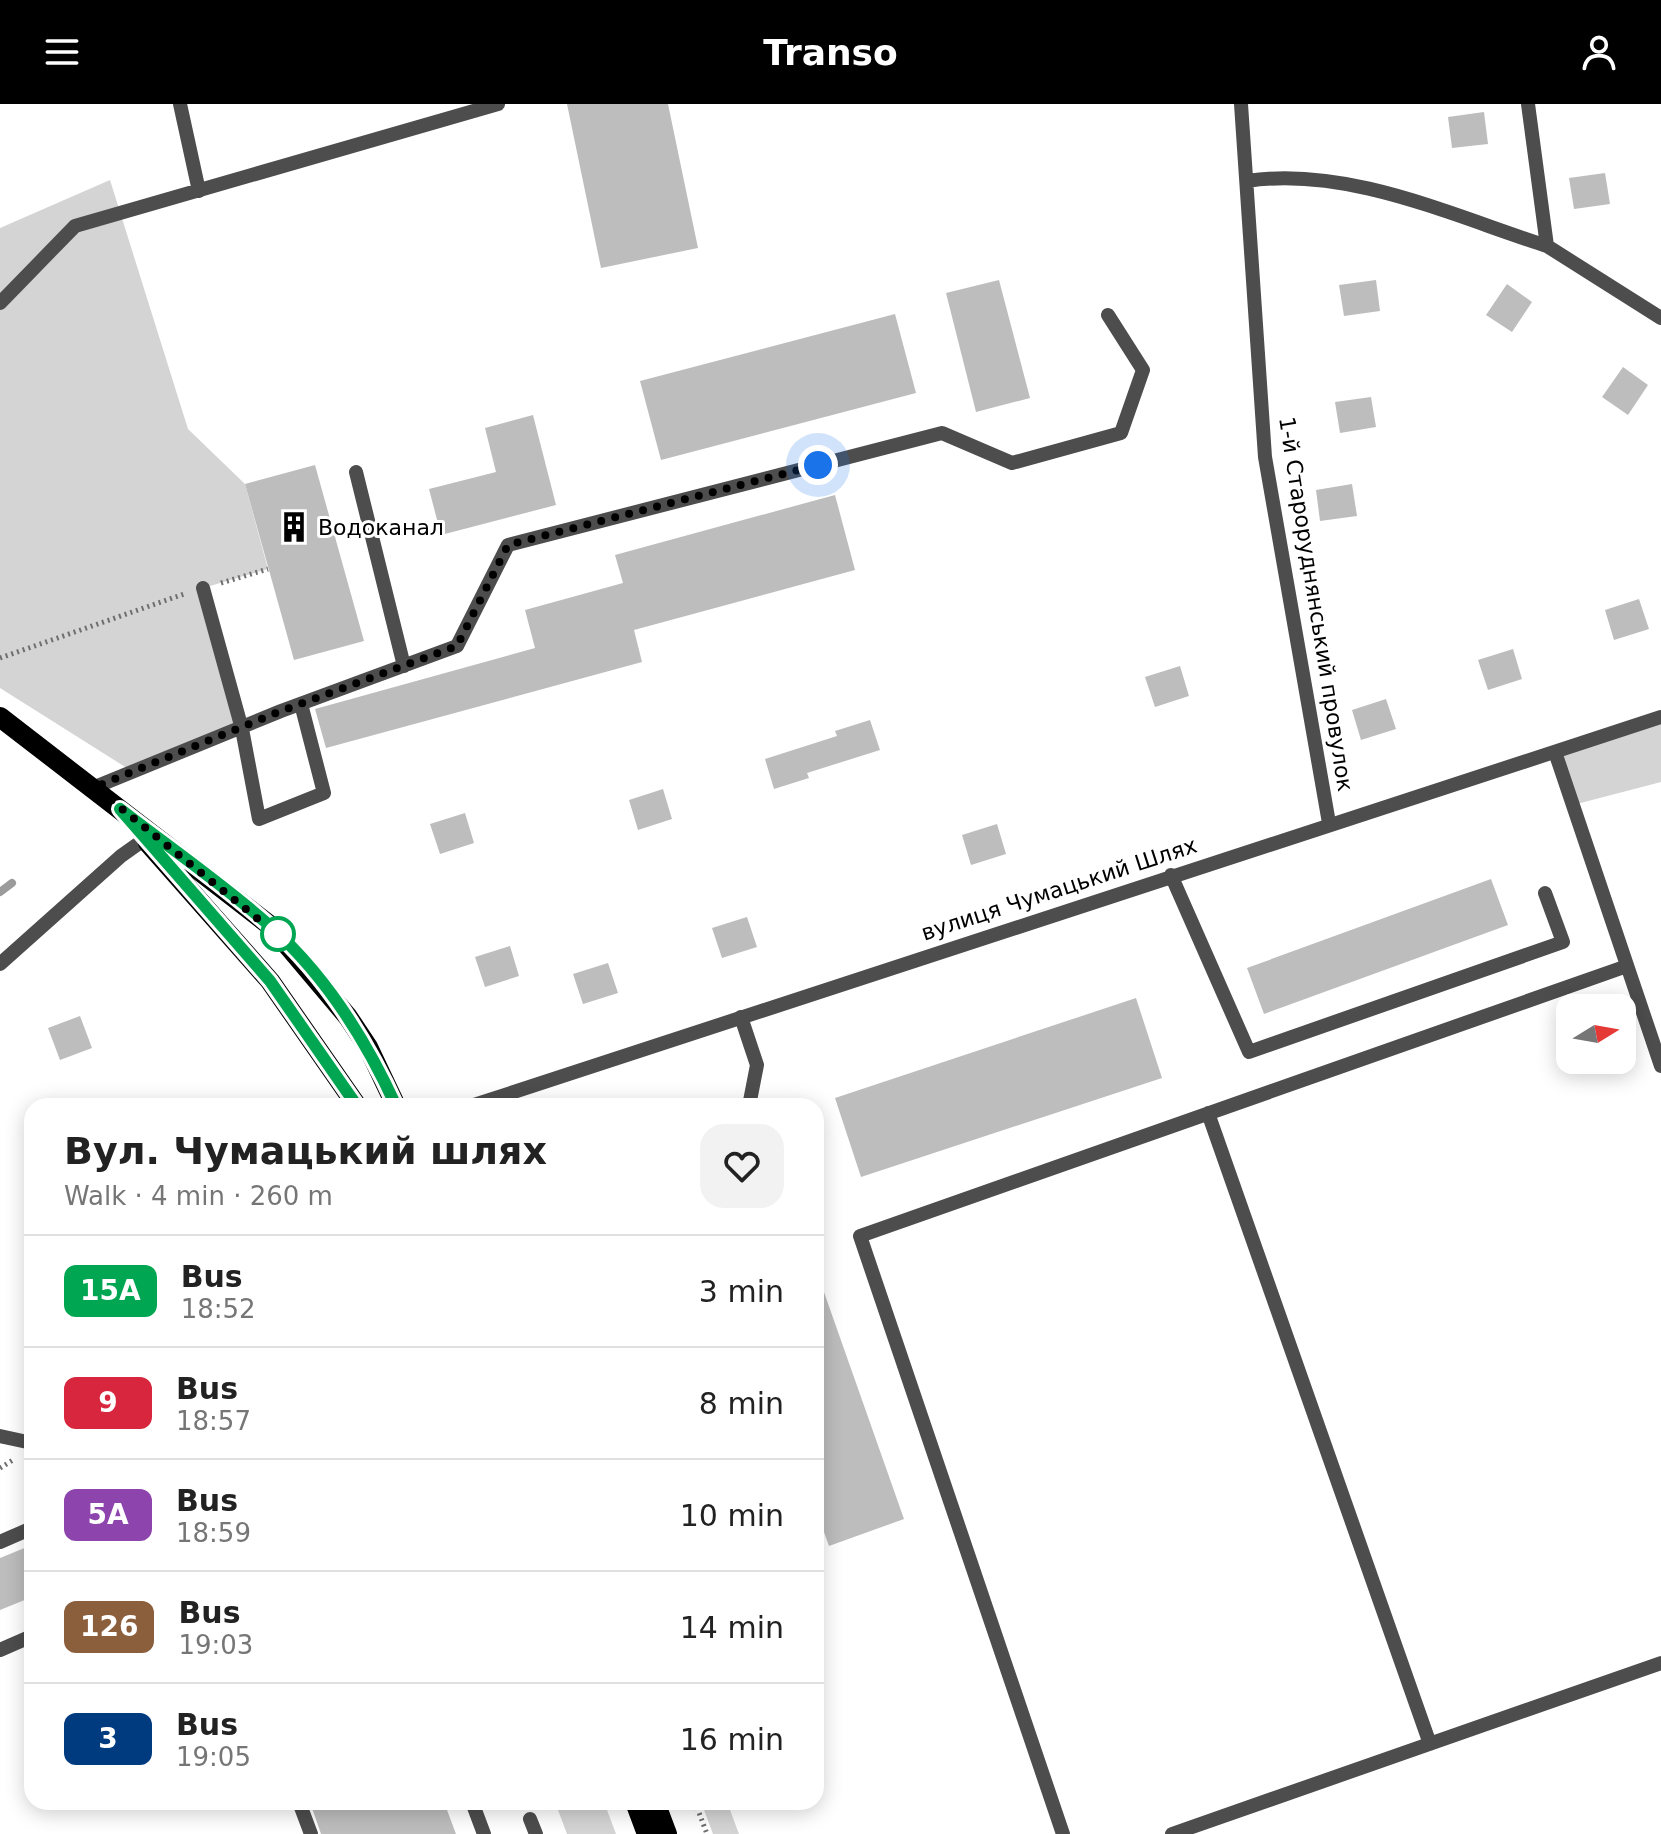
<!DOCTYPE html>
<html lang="en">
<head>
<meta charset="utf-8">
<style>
  :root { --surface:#fff; --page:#f2f2f2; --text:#222; --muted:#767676; --line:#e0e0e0; --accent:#000 }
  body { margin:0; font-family:"DejaVu Sans",sans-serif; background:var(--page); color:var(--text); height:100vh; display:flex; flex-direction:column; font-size:30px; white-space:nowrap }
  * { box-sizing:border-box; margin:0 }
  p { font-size:26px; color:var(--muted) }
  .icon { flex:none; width:44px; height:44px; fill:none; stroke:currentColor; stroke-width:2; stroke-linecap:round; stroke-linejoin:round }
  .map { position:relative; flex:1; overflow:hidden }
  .panel { position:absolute; left:24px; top:994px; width:800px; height:712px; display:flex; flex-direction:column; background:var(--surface); border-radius:24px; box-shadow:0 4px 20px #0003 }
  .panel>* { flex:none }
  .badge { padding:0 16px; border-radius:12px; font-size:28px; line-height:52px }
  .needle { width:52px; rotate:79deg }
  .controls { position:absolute; left:1556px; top:890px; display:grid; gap:16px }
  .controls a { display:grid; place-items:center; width:80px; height:80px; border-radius:16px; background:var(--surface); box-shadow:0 4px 20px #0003; font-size:40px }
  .you { position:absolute; width:40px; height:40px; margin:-20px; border:6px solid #fff; border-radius:50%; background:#1a73e8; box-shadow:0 0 0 12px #1a73e833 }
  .map>.badge { position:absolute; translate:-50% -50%; box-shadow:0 0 0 4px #fff }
  .round { display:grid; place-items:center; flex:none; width:84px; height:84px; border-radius:24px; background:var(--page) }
  .summary { display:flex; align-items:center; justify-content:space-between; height:136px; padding:0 40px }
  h1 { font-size:38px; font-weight:700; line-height:60px }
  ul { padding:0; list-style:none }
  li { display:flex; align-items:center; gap:24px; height:112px; padding:0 40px; border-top:2px solid var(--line) }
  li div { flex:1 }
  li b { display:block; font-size:30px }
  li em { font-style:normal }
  li .badge { min-width:88px; font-weight:700; text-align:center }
  header { display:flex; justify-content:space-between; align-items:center; height:104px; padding:0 40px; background:var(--accent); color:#fff; font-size:36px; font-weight:700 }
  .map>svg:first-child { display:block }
</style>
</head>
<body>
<header><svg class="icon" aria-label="menu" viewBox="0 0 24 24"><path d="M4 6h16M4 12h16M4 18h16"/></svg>Transo<svg class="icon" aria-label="person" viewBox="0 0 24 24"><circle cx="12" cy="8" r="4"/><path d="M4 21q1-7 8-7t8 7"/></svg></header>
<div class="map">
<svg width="1661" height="1730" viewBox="0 0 1661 1730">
  <rect width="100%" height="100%" fill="#fff"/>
  <!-- green -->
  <path fill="#d4d4d4" d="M110 76 188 325 245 380 268 465 203 484 242 625 130 666 0 584V124Z
    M1661 614V678L1573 701 1555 648Z
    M555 1698H604L616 1730H567Z
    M701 1698H727L739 1730H713Z"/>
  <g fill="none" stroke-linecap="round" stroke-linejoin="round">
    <!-- stream -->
    <path stroke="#9b9b9b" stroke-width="8" d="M0 788 12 779"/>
  </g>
  <!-- building -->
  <path fill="#bdbdbd" d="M567 0H668L698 144 601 164Z
    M1484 8 1488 40 1452 44 1448 13Z
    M1605 69 1610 100 1574 105 1569 74Z
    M999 176 1030 294 976 308 946 189Z
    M1376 176 1380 207 1344 212 1339 181Z
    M1507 180 1532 198 1512 228 1486 211Z
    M895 210 916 289 661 356 640 277Z
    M1623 263 1648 281 1628 311 1602 293Z
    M1371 293 1376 323 1340 329 1335 298Z
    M533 311 556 401 441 431 429 385 496 368 485 324Z
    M315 361 364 537 294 556 245 380Z
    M1352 380 1357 412 1320 417 1316 386Z
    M835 391 855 466 634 526 642 558 326 644 315 605 535 544 525 506 623 479 615 451Z
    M1639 495 1649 525 1614 536 1605 506Z
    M1513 545 1522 575 1488 586 1478 556Z
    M1180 562 1189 592 1155 603 1145 573Z
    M1386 595 1396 625 1361 636 1352 606Z
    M870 616 880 646 807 669 809 674 774 685 765 655 837 632 835 627Z
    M663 685 672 715 638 726 629 696Z
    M465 709 474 739 440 750 430 720Z
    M997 720 1006 750 971 761 962 731Z
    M1491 775 1508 821 1264 910 1247 864Z
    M747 813 757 843 722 854 712 824Z
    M510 842 519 872 485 883 475 853Z
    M608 859 618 889 583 900 573 870Z
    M1136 894 1162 974 861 1073 835 994Z
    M80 912 92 944 60 956 48 924Z
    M819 1174 904 1415 829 1442 816 1406V1175Z
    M32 1441V1493L0 1506V1454Z
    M310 1698H444L456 1730H321Z"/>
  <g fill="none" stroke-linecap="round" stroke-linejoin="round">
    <!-- path -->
    <path stroke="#6f6f6f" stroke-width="5" stroke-dasharray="2 4" stroke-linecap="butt" d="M221 479 268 465
      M0 554 184 490
      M0 1364 13 1356
      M695 1698 707 1730"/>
    <!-- minor -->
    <path stroke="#4d4d4d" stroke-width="14" d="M180 0 199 87
      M1241 0 1265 353 1329 719
      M1528 0 1547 142 1661 214
      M1247 77C1348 62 1453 112 1547 142
      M0 199 75 122 498 0
      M356 368 404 562
      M203 484 242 625 259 715 324 689 301 600
      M1555 648 1661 962
      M95 683 281 607 457 542 508 441 942 329 1012 359 1121 329 1143 266 1108 211
      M1171 771 1249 948 1563 838 1545 789
      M0 860 121 752 145 735
      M741 913 757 961 749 1002
      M471 1002 1661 613
      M1208 1009 1430 1640
      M0 1332 32 1339
      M0 1438 32 1424
      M0 1546 32 1532
      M299 1698 311 1730
      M472 1698 484 1730
      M530 1715 536 1730
      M1063 1730 860 1132 1627 862
      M1172 1730 1661 1559"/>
    <!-- major -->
    <path stroke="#000" stroke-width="20" d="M0 613 272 823 348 913 368 943 396 1002
      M148 739 270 877 357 1002
      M635 1698 647 1730
      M655 1698 667 1730"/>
  </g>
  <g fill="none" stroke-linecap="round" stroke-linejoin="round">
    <defs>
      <path id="line" d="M357 1002 270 877 120 705C170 744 223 780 270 822 325 871 366 936 396 1002"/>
    </defs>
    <!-- line casing -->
    <use href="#line" stroke="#fff" stroke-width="18"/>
    <!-- line -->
    <use href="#line" stroke="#00a651" stroke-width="12"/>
    <!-- walk -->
    <path stroke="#000" stroke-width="8" stroke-dasharray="0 14.4" d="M278 830 284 836 95 683 281 607 457 542 508 441 818 361"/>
  </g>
  <!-- icons -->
  <defs>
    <symbol id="building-bare" viewBox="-9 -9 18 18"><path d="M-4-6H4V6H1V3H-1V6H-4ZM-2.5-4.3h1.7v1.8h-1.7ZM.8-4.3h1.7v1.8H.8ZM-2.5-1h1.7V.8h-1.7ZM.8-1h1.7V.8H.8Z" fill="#000" stroke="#fff" stroke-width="2.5" paint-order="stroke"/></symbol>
  </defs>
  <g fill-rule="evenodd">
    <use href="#building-bare" x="272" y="401" width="44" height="44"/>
  </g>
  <!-- markers -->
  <circle fill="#fff" stroke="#00a651" stroke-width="4" cx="278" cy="830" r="16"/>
  <g text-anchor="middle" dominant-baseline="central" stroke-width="6" stroke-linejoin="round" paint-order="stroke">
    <!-- poi labels -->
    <g font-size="22" fill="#000" stroke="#fff" text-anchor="start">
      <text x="318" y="423">Водоканал</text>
    </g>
    <!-- street labels -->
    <g font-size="22" fill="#000" stroke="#fff">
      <text transform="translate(1316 500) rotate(81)">1-й Староруднянський провулок</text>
      <text transform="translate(1059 785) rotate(-18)">вулиця Чумацький Шлях</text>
    </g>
  </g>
</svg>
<div class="controls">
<a><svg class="needle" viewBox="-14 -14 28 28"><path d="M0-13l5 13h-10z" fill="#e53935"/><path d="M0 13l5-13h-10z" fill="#767676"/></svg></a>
</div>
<div class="you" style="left:818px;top:361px"></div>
<section class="panel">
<div class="summary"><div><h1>Вул. Чумацький шлях</h1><p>Walk · 4 min · 260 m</p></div><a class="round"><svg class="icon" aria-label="heart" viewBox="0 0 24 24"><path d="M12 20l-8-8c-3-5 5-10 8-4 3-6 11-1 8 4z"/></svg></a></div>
<ul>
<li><span class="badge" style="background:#00a651;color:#fff">15A</span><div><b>Bus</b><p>18:52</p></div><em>3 min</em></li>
<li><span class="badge" style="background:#d7263d;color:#fff">9</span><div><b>Bus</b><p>18:57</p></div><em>8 min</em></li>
<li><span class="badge" style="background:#8e44ad;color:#fff">5А</span><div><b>Bus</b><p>18:59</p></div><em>10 min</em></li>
<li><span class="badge" style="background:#8b5e3c;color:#fff">126</span><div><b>Bus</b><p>19:03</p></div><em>14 min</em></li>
<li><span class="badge" style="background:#003b80;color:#fff">3</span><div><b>Bus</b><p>19:05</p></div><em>16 min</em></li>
</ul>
</section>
</div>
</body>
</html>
